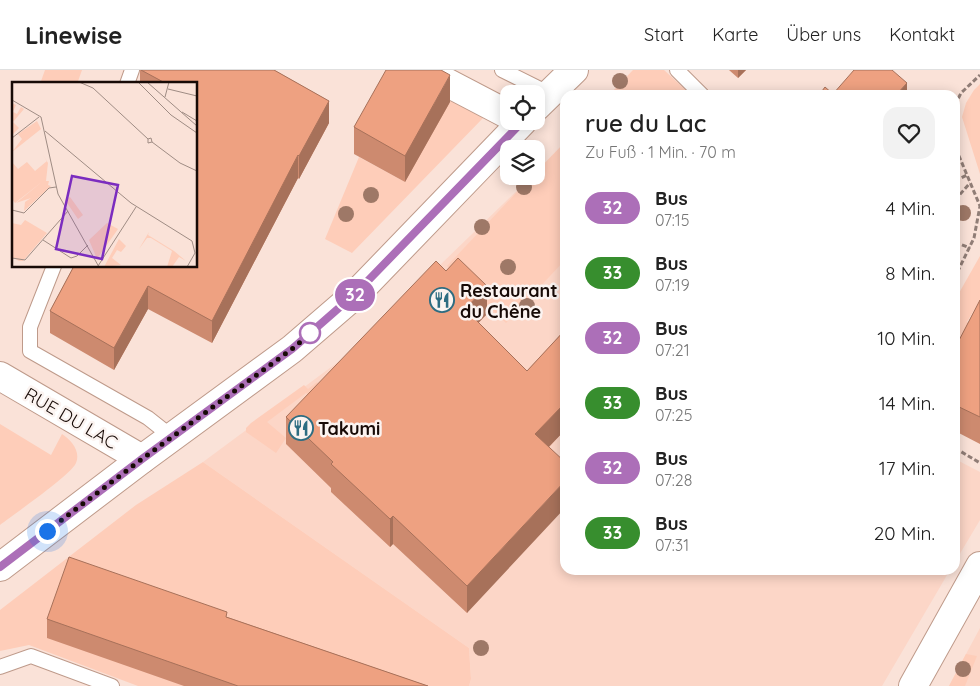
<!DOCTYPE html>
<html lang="de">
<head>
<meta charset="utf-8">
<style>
  :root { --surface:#fff; --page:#f2f2f2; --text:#222; --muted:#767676; --line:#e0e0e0 }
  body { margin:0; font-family:Quicksand,sans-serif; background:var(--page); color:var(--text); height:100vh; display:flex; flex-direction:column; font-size:19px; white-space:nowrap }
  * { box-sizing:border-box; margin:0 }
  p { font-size:16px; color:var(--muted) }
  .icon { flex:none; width:28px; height:28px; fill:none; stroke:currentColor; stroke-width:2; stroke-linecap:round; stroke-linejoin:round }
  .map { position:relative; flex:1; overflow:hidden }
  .side { position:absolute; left:560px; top:20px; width:400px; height:485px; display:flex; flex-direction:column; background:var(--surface); border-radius:15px; box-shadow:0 2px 12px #0003 }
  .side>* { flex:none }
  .badge { padding:0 10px; border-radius:16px; font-size:18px; line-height:32px }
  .controls { position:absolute; left:500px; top:15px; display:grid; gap:10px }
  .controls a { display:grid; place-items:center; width:45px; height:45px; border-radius:10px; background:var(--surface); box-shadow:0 2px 12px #0003; font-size:25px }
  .you { position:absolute; width:25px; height:25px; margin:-12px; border:4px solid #fff; border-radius:50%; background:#1a73e8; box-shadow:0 0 0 8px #1a73e833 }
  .map>.badge { position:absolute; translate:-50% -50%; box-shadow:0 0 0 2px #fff }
  .round { display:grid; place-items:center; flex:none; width:52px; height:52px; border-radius:15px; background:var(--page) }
  .head { display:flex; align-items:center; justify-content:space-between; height:85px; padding:0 25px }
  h1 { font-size:24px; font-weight:600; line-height:38px }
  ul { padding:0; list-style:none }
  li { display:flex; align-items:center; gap:15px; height:65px; padding:0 25px }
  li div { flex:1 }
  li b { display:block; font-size:19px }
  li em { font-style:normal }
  li .badge { min-width:55px; font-weight:700; text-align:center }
  header { display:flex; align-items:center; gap:30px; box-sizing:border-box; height:70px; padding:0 25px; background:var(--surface); border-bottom:1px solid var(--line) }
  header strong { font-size:24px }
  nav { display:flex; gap:28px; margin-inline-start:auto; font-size:18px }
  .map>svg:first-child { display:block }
</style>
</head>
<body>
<header>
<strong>Linewise</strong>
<nav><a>Start</a><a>Karte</a><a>Über uns</a><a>Kontakt</a></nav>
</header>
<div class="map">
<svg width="980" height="616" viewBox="0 0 980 616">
  <rect width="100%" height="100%" fill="#fae2d8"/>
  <!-- built -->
  <path fill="#fcd6c7" d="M565 74V500H950L882 616H469L471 609 469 578 203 392 346 286 532 106H536V102Z
    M955 389 980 402V450L955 492Z
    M980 558V616H949L966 584Z"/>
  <!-- green -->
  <path fill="#fecdb9" d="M45 0H82L77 14H40Z
    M633 0H664L691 25H609Z
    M980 14V104L962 47 966 33 974 20Z
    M452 28 484 47 352 183 325 169 359 87 405 112Z
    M565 72V190L506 253 447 196 532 106H536V102Z
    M980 186V232H979L967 252 979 258 966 283 955 277V230Z
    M317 312 320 316 313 329 306 323 267 352 286 368 276 383 246 362V358L251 353 304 315 308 319Z
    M0 354 51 385 62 364C71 370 81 381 76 393 70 406 14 444 0 455Z
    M203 392 469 578 471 609 469 616H138L29 575 0 581V540L136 435Z
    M966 584 977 586 965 616H949Z"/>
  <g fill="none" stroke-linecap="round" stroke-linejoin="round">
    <defs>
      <path id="service" d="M502 0 550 24
        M677 0 702 25
        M127 14 132 0
        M54 196 30 257V281L148 348 172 367
        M0 597 31 586 112 616"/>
      <path id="minor" d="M423 0 509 45
        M0 306 142 389
        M913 616 980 496"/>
      <path id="tertiary" d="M536 37 574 0
        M0 497 142 389 292 279 357 223 523 51"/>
    </defs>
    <!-- service casing -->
    <use href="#service" stroke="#be9a8a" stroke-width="16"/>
    <!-- minor casing -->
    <use href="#minor" stroke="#be9a8a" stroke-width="30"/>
    <!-- tertiary casing -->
    <use href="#tertiary" stroke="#be9a8a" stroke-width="30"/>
    <!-- path -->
    <path stroke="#907d76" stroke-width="3" stroke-dasharray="5 2.5" stroke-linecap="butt" d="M955 35 961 23 980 5
      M955 71 959 86 980 136 974 168 955 207
      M955 111 967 105
      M955 130 970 113
      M955 172 970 178
      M955 378 980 393"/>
    <!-- service -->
    <use href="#service" stroke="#fff" stroke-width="14"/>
    <!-- minor -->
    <use href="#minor" stroke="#fff" stroke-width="28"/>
    <!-- tertiary -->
    <use href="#tertiary" stroke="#fff" stroke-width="28"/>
  </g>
  <!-- trees -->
  <g fill="#9e7867">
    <circle cx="620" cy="11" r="8"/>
    <circle cx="524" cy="117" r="8"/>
    <circle cx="371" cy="125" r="8"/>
    <circle cx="963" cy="143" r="8"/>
    <circle cx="346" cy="144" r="8"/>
    <circle cx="482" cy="157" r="8"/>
    <circle cx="508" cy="197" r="8"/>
    <circle cx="527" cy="236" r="8"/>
    <circle cx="481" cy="578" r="8"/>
    <circle cx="963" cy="599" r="8"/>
  </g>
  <!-- wall -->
  <path fill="#cd8a6f" d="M140 0H274L329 31V53L299 109 298 108 212 273 148 239 114 300 50 263V241L74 196H196V14H140Z
    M729 0H746L738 8Z
    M450 32 405 112 354 84V57Z
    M980 230V374L955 361V278Z
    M487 244 478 252 527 301 565 260V360L549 377 467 543 393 474 390 477 331 422V418L286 374V347Z
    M227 547 428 616H184L47 568V549Z"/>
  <!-- shaded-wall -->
  <path fill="#a7715a" d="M738 0H746L738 8Z
    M450 5V32L405 112V86Z
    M907 13V25H896Z
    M329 31V53L299 109V86Z
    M298 85V108L212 273V251Z
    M148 216V239L114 300V278Z
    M487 216V244L465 267V239Z
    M565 333V360L535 391V364Z
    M565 411V438L467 543V516Z
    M393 446V474L390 477V449Z"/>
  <!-- building -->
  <path fill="#eea181" stroke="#a7715a" d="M141 0H274L329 31 299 86 298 85 212 251 148 216 114 278 50 241 74 196H196V14H167Z
    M386 0H441L450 5 405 86 354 57Z
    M854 0H892L907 13 896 25H819L825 17 833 24Z
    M458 188 487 216 465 239 527 301 565 260V333L535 364 565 392V411L467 516 393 446 390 449 331 394 333 392 286 347 436 191 446 201Z
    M980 230V347L955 335V278Z
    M69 487 227 542 226 547 428 616H238L47 549Z"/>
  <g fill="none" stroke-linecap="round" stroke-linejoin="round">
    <defs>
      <path id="line" d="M0 497 142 389 292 279 356 223 523 51"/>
    </defs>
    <!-- line casing -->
    <use href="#line" stroke="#fff" stroke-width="11"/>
    <!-- line -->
    <use href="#line" stroke="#ac6fb8" stroke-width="8"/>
    <!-- walk -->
    <path stroke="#170a06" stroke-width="5" stroke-dasharray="0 9" d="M47 461 142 389 292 279 312 262 310 263"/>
  </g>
  <!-- icons -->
  <defs>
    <symbol id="restaurant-ring" viewBox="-11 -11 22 22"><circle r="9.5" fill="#fbf3f0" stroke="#2d6c81" stroke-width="1.5"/><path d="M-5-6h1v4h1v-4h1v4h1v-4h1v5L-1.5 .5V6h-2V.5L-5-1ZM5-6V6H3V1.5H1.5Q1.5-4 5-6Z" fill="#2d6c81"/></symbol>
  </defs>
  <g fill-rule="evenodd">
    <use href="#restaurant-ring" x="428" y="216" width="28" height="28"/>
    <use href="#restaurant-ring" x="287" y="344" width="28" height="28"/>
  </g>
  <!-- markers -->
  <circle fill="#fff" stroke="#ac6fb8" stroke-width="2.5" cx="310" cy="263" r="10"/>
  <g text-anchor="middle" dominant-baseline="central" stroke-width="5" stroke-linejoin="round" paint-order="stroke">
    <!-- poi labels -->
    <g font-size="18" font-weight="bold" fill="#170a06" stroke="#fbf3f0" text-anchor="start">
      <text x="460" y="220">Restaurant<tspan x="460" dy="21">du Chêne</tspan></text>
      <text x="318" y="358">Takumi</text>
    </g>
    <!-- street labels -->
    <g font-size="18" fill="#170a06" stroke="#fbf3f0">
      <text transform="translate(71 348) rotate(30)">RUE DU LAC</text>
    </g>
  </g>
  <!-- overview -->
  <g transform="translate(12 12)">
    <rect width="185" height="185" fill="#fae2d8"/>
    <path d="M0 21 4 23 1 30 5 32 9 25 12 27 1 40 7 46 0 53ZM25 39 29 47 0 70 10 57 6 52ZM31 73 36 81 34 99H37L36 103 39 104 12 129 13 120 19 116 4 121 31 99 3 121 0 117V80L6 87 15 80 23 89 35 79ZM58 115 71 133 66 137 53 118ZM13 138 35 151 11 179H7L0 175V141L9 143ZM95 141 106 147 85 177 77 158ZM137 150 136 153 162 169 174 179 167 175 160 185H155L160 169 139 156H135L127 167ZM107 157 114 164 109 170 105 168 100 176 109 183 92 185Z" fill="#fecdb9"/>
    <path fill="none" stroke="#9f8c84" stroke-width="1" d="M67 0 81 6 136 57M126 0 159 33 185 51M135 0 185 44M156 7 185 14M153 15 157 0M0 18 29 35M170 30 185 39M29 35 46 112 87 185M33 49 119 121 180 159 183 171 175 185M0 56 27 35M140 60 136 61V57L139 56 140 60 168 81 185 89M0 128 12 131 37 106 44 105M31 158 59 176 65 174 76 163M0 176 13 178 56 129M86 184 124 125"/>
    <path fill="#7b2cbf" fill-opacity="0.15" stroke="#7b2cbf" stroke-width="2.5" d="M60 94 106 103 90 177 44 167Z"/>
    <rect width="185" height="185" fill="none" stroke="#170a06" stroke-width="2.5"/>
  </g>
</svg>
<div class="controls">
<a><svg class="icon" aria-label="locate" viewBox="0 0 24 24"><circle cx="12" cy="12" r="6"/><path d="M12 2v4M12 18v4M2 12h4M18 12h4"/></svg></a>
<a><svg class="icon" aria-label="layers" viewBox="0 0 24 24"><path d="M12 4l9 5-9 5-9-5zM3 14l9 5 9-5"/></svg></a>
</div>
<div class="you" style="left:47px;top:461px"></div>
<b class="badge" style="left:355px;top:225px;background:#ac6fb8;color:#fff">32</b>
<section class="side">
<div class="head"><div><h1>rue du Lac</h1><p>Zu Fuß · 1 Min. · 70 m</p></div><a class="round"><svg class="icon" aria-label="heart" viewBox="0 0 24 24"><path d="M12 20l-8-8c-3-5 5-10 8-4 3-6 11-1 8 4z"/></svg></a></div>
<ul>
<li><span class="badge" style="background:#ac6fb8;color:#fff">32</span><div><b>Bus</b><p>07:15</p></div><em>4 Min.</em></li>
<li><span class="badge" style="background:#378e2e;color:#fff">33</span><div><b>Bus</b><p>07:19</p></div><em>8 Min.</em></li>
<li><span class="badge" style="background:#ac6fb8;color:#fff">32</span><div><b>Bus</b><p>07:21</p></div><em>10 Min.</em></li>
<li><span class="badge" style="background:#378e2e;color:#fff">33</span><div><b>Bus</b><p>07:25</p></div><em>14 Min.</em></li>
<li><span class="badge" style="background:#ac6fb8;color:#fff">32</span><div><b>Bus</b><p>07:28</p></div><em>17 Min.</em></li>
<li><span class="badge" style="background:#378e2e;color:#fff">33</span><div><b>Bus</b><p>07:31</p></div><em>20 Min.</em></li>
</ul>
</section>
</div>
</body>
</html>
